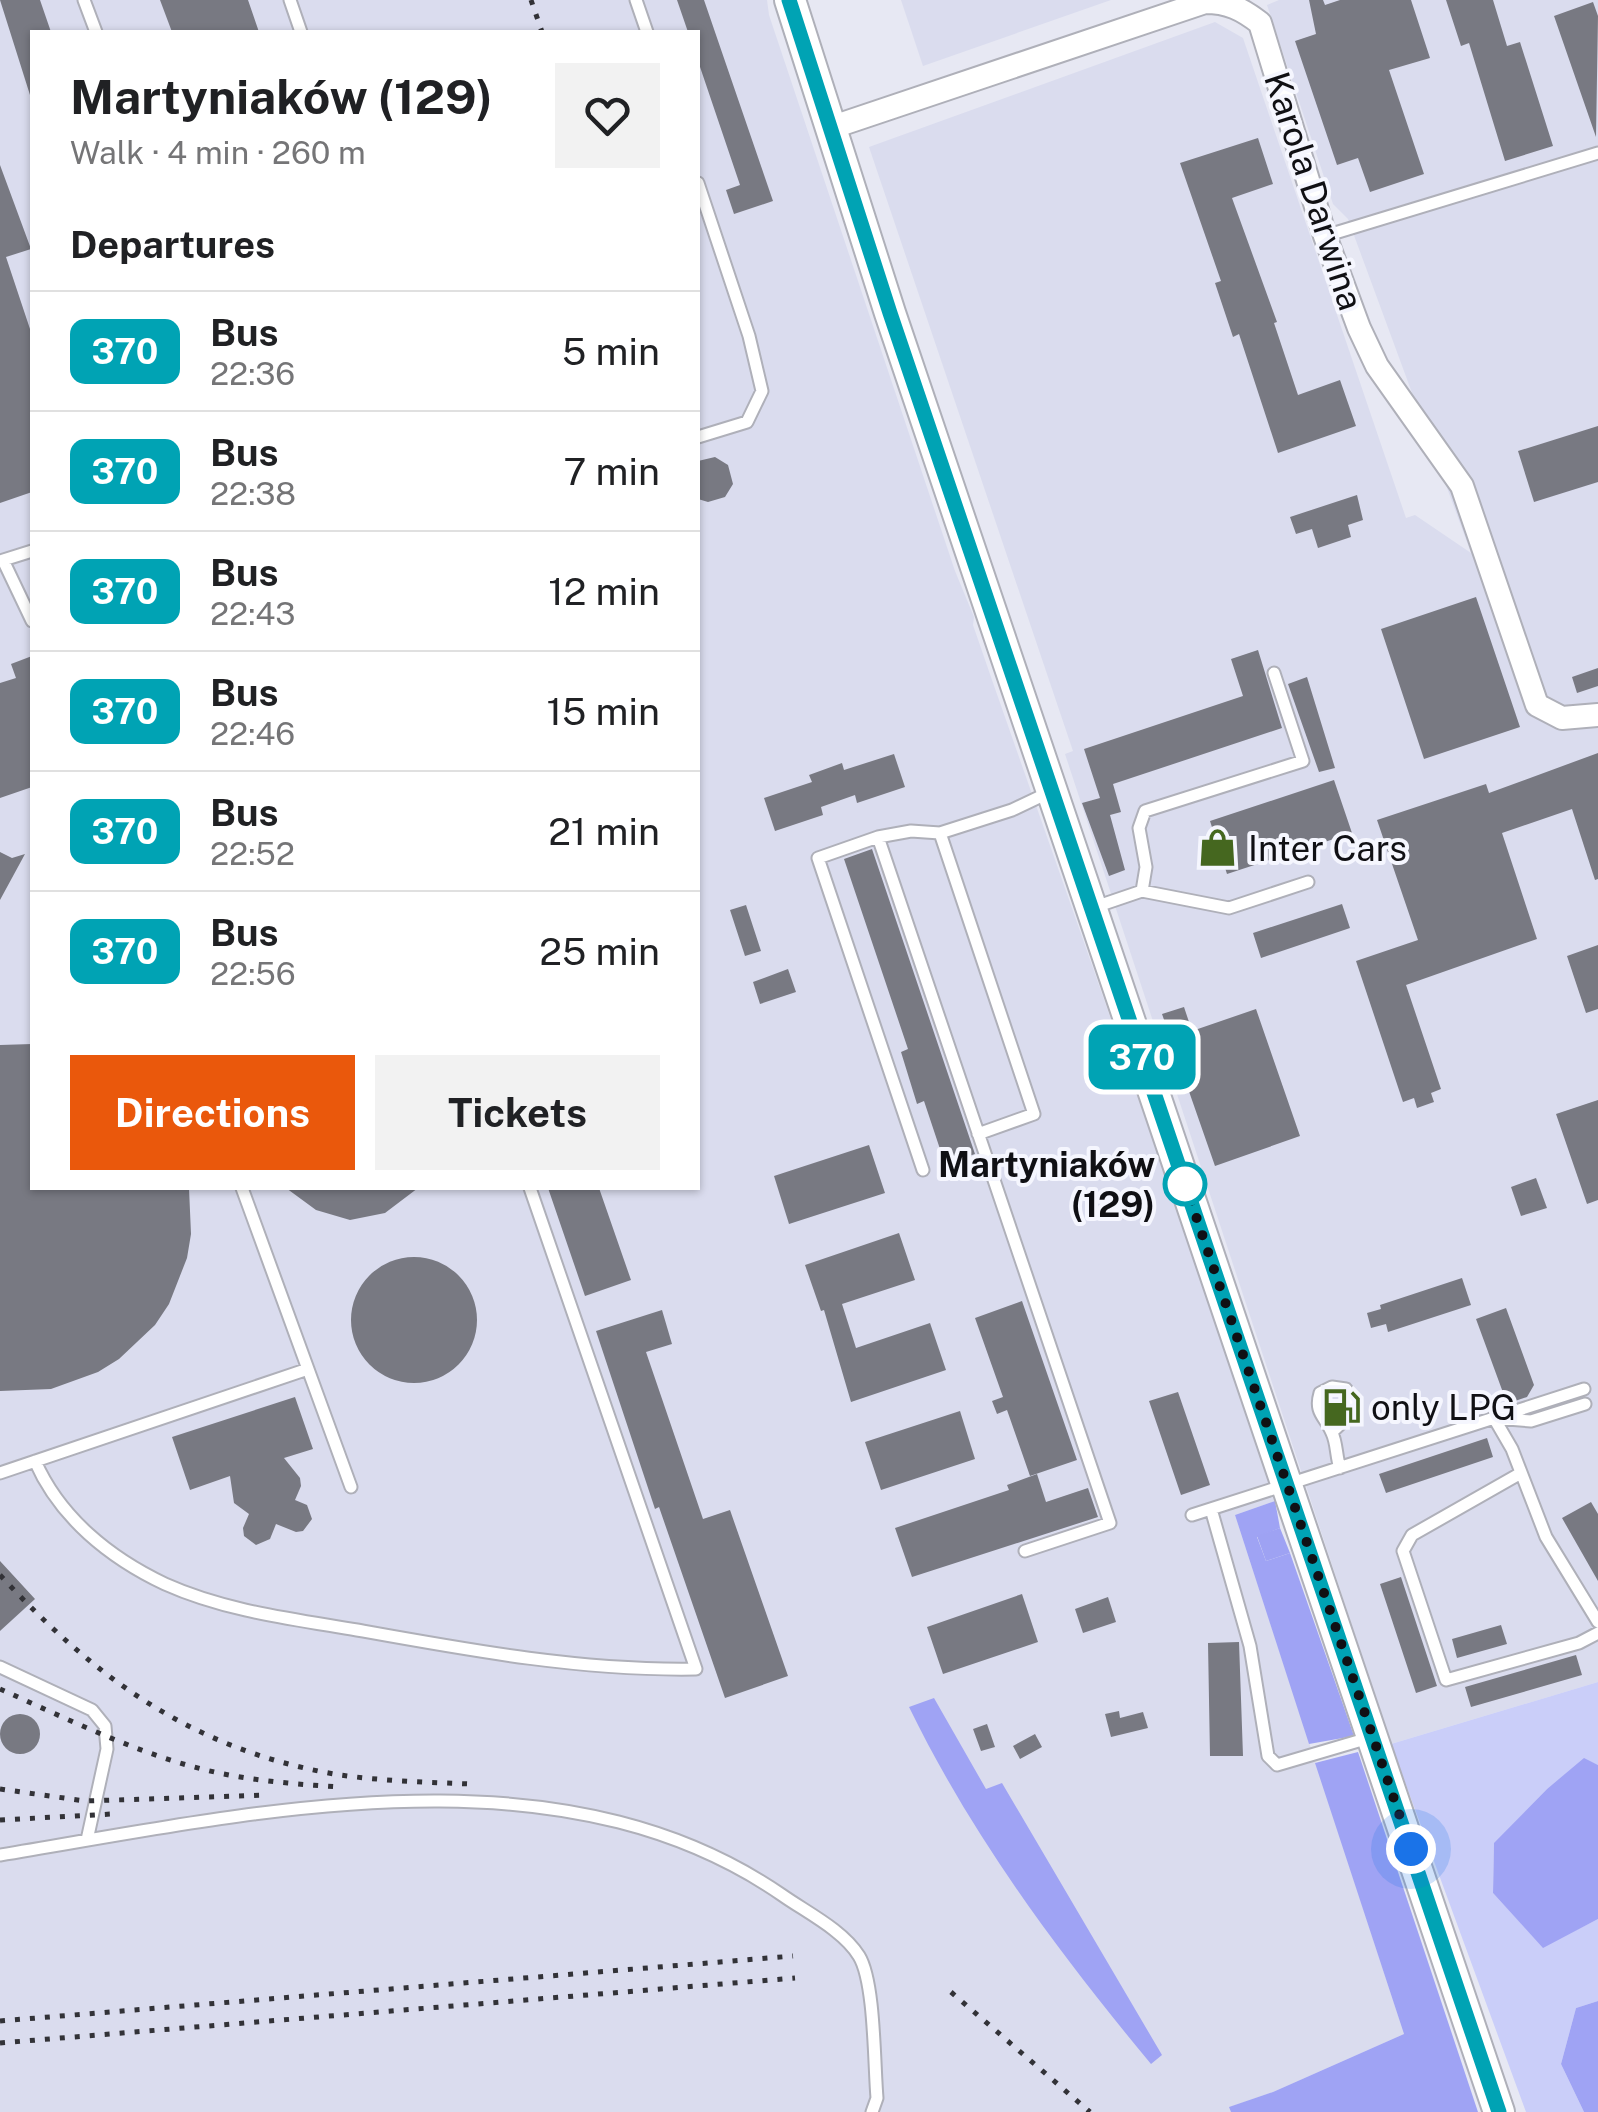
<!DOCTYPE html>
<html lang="en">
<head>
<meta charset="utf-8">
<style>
  :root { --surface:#fff; --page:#f2f2f2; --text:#202124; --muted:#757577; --line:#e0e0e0; --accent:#ea580c }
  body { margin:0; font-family:"Public Sans",sans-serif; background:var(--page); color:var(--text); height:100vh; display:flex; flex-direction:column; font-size:38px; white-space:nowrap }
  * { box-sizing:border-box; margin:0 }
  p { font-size:32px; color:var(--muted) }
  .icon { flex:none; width:55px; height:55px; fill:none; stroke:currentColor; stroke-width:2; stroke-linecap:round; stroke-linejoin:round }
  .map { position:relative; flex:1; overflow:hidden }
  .side { position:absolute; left:30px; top:30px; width:670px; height:1160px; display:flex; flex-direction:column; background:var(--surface); border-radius:0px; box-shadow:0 2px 8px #0004 }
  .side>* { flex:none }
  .badge { padding:0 20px; border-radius:15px; font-size:35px; line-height:65px }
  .you { position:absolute; width:50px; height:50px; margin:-25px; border:8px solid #fff; border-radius:50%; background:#1a73e8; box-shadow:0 0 0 15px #1a73e833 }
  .map>.badge { position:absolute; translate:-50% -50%; box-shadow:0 0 0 5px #fff }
  h2 { padding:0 40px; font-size:38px; line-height:90px }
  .round { display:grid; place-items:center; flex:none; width:105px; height:105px; border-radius:0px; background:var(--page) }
  .headline { display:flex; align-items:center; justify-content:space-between; height:170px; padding:0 40px }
  h1 { font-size:48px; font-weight:700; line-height:75px }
  .button { display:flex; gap:20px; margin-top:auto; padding:20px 40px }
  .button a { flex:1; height:115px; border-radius:0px; background:var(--accent); color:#fff; font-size:40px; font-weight:700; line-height:115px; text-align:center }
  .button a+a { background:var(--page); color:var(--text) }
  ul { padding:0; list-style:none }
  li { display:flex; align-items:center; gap:30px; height:120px; padding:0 40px; border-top:2px solid var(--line) }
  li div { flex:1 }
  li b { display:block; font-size:38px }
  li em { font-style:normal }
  li .badge { min-width:110px; font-weight:700; text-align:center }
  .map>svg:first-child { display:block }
</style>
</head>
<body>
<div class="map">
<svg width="1598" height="2112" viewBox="0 0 1598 2112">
  <rect width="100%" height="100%" fill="#e7e8f3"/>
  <!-- built -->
  <path fill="#dadcee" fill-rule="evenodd" d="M0 0H767L769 15 955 571 974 617 973 625 992 680 1235 1373 1275 1501 1235 1515 1404 2034 1273 2092 1230 2107 1231 2112H0ZM32 32H698V1188H32Z
    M901 0H1111L923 66Z
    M1279 0H1598V1682L1391 1744 1065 754 1073 751 869 147 1215 22 1243 38 1406 518 1415 515 1471 553 1348 219 1333 204 1267 5Z"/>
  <!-- green -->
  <path fill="#cacef9" d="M1598 1682V1765L1584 1759 1547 1789 1494 1844 1493 1893 1543 1947 1598 1919V2001L1576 2008 1561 2064 1584 2112H1526L1391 1744Z"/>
  <!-- forest -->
  <path fill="#9fa3f4" d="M1275 1501 1280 1528 1257 1537 1266 1561 1290 1553 1354 1736 1309 1744 1235 1515Z
    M934 1698 986 1789 1002 1783 1162 2055 1151 2064C1058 1952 973 1838 909 1707Z
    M1358 1752 1478 2112H1231L1229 2107 1273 2092 1404 2034 1315 1763Z
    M1584 1758 1598 1765V1919L1543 1948 1493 1893 1494 1843 1547 1789Z
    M1598 2001V2112H1584L1561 2064 1576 2008Z"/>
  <!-- water -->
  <path fill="#9ea2f3" d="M1280 1528 1290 1553 1266 1561 1257 1536Z"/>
  <!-- building -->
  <path fill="#787982" d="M0 0H40L51 32H32V95H30Z
    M160 0H248L259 32H172Z
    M677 0H704L773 201 734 214 726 190 740 185 698 61V32H688Z
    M1309 0H1323L1325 5 1340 0H1411L1430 58 1389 70 1424 174 1370 192 1358 158 1337 165 1295 41 1316 34Z
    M1446 0H1493L1507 46 1520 42 1553 146 1505 161 1469 43 1461 46Z
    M1593 2 1598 16 1596 137 1554 16Z
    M1258 138 1273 184 1232 198 1277 322 1274 323 1298 395 1340 380 1356 426 1278 453 1239 334 1233 337 1215 283 1221 281 1180 163Z
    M0 165 31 249 6 257 32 335V492L0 503Z
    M1598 426V482L1534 502 1518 451Z
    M715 457 728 465 733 484 725 497 708 502 698 499V461Z
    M1357 495 1363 520 1348 525 1351 537 1318 548 1312 529 1296 534 1290 517Z
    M1476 597 1520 727 1424 759 1381 629Z
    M1258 650 1282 728 1113 784 1121 812 1110 815 1125 870 1109 876 1082 803 1100 798 1084 749 1243 696 1231 659Z
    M32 656V787L0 798V683L16 678 11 664Z
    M1598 668V686L1577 693 1572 677Z
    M1307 677 1335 768 1319 772 1288 684Z
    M1598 753V879L1595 880 1572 809 1502 833 1537 939 1406 985 1441 1089 1431 1093 1434 1102 1417 1108 1414 1098 1403 1102 1356 961 1418 940 1377 820 1486 784 1489 793Z
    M894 754 905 787 857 803 855 795 821 807 823 815 775 831 764 798 812 782 809 775 842 763 844 770Z
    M1334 780 1352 833 1227 874 1210 821Z
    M872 849 975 1154 945 1164 924 1101 917 1104 901 1052 908 1049 844 859Z
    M0 852 12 858 25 854 0 900Z
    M1342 904 1350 928 1261 958 1253 933Z
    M746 905 761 951 745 956 730 910Z
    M1598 945V1009L1586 1013 1567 956Z
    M788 969 796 992 760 1004 753 982Z
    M1184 1007 1192 1031 1256 1009 1300 1136 1215 1166 1162 1014Z
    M32 1044V1188H189L191 1234 187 1258 169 1304 155 1325 119 1359 98 1372 51 1389 0 1391V1045Z
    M1598 1100V1200L1587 1204 1556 1114Z
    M869 1145 885 1193 789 1224 774 1176Z
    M1536 1178 1547 1208 1521 1216 1511 1187Z
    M286 1188H418L385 1213 350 1220 316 1210Z
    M548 1188H599L631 1280 585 1296Z
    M899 1233 915 1280 842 1304 856 1348 930 1323 946 1370 851 1402 824 1310 821 1311 805 1265Z
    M351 1320a63 63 0 1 1 126 0a63 63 0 1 1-126 0Z
    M1462 1278 1471 1305 1388 1332 1386 1324 1371 1328 1367 1313 1381 1309 1380 1305Z
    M1022 1301 1077 1460 1030 1476 1007 1410 997 1414 992 1401 1003 1397 975 1318Z
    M1506 1308 1534 1385 1527 1397 1515 1401 1505 1398 1476 1319Z
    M662 1310 672 1344 646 1352 703 1519 730 1510 788 1676 725 1698 659 1507 655 1509 596 1331Z
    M1178 1392 1210 1485 1181 1495 1149 1401Z
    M295 1397 313 1449 284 1458 300 1478 301 1486 295 1500 307 1505 312 1519 303 1531 296 1532 276 1524 270 1539 256 1545 244 1536 243 1528 249 1514 234 1503 230 1476 190 1490 172 1437Z
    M960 1411 975 1459 881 1490 865 1442Z
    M1487 1438 1493 1457 1386 1493 1379 1474Z
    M1037 1474 1046 1502 1088 1488 1098 1517 912 1577 895 1528 1009 1490 1007 1485Z
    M1591 1502 1598 1514V1581L1562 1518Z
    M0 1561 35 1599 0 1631Z
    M1401 1577 1437 1686 1416 1693 1380 1584Z
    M1022 1594 1038 1642 943 1674 927 1627Z
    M1108 1597 1116 1622 1083 1633 1075 1609Z
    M1501 1625 1507 1644 1457 1658 1452 1639Z
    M1239 1642 1243 1756H1210L1208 1643Z
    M1576 1655 1582 1675 1471 1707 1465 1687Z
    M1119 1711 1120 1718 1143 1712 1148 1728 1111 1737 1105 1714Z
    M0 1734a20 20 0 1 1 40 0a20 20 0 1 1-40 0Z
    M987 1724 995 1747 981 1751 973 1729Z
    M1035 1734 1042 1747 1020 1759 1013 1746Z"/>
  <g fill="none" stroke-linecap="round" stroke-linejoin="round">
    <defs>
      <path id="service" d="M84 0 96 32
        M290 0 301 32
        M636 0 647 32
        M698 183 749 336 762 391 747 422 698 437
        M1325 236 1598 153
        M3 560 32 621
        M0 561 32 551
        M940 833 1034 1114 978 1134
        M878 837 1110 1523 1025 1551
        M1142 891 1229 908 1308 882
        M1092 908 1142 891 1146 867 1139 828 1145 811 1303 761 1274 673
        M923 1170 818 858 878 837 911 831 940 833 1012 810 1052 791
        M242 1188 351 1487
        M1584 1389 1494 1418 1512 1449 1546 1537 1598 1622
        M1332 1432 1351 1414 1353 1400 1346 1389 1332 1387 1320 1393C1314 1413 1325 1416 1332 1433 1337 1443 1336 1457 1340 1468
        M35 1461C60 1518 110 1558 165 1584 225 1611 292 1619 357 1630 468 1650 582 1671 696 1669L530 1188
        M0 1473 308 1369
        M1521 1473 1412 1535 1403 1551 1446 1680 1579 1643 1598 1633
        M1211 1509 1250 1646 1268 1756 1277 1765 1372 1737
        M1192 1515 1494 1418 1531 1421 1585 1404
        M0 1667 92 1710 105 1726 107 1749 87 1840
        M0 1855C250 1814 557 1740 782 1895 806 1912 843 1930 859 1956 875 1982 874 2064 877 2098L872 2112"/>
      <path id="minor" d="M833 127 1205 2C1228 2 1242 9 1260 23L1325 236 1359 328 1377 366 1462 486 1537 705 1562 718 1598 715"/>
      <path id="secondary" d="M790 0 890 313 1499 2112"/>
    </defs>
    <!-- service casing -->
    <use href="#service" stroke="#afb0b9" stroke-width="15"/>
    <!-- minor casing -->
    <use href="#minor" stroke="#afb0b9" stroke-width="26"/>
    <!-- secondary casing -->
    <use href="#secondary" stroke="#afb0b9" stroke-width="34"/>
    <!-- service -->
    <use href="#service" stroke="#fff" stroke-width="11"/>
    <!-- minor -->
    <use href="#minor" stroke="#fff" stroke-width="22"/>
    <!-- secondary -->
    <use href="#secondary" stroke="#fff" stroke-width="30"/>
    <!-- rail -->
    <path stroke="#323237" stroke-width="5" stroke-dasharray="5 10" stroke-linecap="butt" d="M531 0 542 32
      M0 1575C95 1678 192 1749 334 1774 378 1781 425 1782 470 1784
      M0 1689C63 1717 128 1749 194 1767 242 1780 291 1784 340 1787
      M0 1789 85 1801 267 1795
      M0 1820 112 1814
      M951 1992 1090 2112
      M0 2021 793 1956
      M0 2043 795 1978"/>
  </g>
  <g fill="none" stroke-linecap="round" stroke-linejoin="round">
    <defs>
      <path id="line" d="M789 0 890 313 1499 2112"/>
    </defs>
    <!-- line casing -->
    <use href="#line" stroke="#fff" stroke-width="22"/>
    <!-- line -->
    <use href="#line" stroke="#00a3b4" stroke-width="15"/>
    <!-- walk -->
    <path stroke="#101014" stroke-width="10" stroke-dasharray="0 18" d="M1185 1184 1411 1849"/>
  </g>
  <!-- icons -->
  <defs>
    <symbol id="shop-bare" viewBox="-9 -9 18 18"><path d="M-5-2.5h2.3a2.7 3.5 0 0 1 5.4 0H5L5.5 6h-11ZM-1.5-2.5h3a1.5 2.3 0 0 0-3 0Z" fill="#45671f" stroke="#f5f6fe" stroke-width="2.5" paint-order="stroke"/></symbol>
    <symbol id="fuel-bare" viewBox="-9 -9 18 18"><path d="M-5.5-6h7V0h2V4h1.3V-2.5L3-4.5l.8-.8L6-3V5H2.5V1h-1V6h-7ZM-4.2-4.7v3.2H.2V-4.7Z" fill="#45671f" stroke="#f5f6fe" stroke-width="2.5" paint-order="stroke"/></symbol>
  </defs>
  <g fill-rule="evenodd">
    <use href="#shop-bare" x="1190" y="820" width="55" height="55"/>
    <use href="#fuel-bare" x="1314" y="1380" width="55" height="55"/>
  </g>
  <!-- markers -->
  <circle fill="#fff" stroke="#00a3b4" stroke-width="5" cx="1185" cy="1184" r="20"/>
  <g text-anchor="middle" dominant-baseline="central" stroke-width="8" stroke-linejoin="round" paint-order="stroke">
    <!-- street labels -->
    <g font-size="35" fill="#101014" stroke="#f5f6fe">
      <text transform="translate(1314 191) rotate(72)">Karola Darwina</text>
    </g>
    <!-- poi labels -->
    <g font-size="35" fill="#101014" stroke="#f5f6fe" text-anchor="start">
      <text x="1248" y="848">Inter Cars</text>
      <text x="1371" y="1407">only LPG</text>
    </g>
    <!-- stop labels -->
    <g font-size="35" font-weight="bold" fill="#101014" stroke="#f5f6fe" text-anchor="end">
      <text x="1155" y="1164">Martyniaków<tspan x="1155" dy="40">(129)</tspan></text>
    </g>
  </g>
</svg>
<div class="you" style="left:1411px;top:1849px"></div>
<b class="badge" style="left:1142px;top:1057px;background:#00a3b4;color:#fff">370</b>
<section class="side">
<div class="headline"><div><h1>Martyniaków (129)</h1><p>Walk · 4 min · 260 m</p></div><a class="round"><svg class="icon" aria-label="heart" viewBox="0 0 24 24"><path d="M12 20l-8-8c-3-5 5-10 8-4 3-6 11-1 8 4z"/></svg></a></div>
<h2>Departures</h2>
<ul>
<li><span class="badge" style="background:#00a3b4;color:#fff">370</span><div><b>Bus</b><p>22:36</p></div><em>5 min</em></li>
<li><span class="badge" style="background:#00a3b4;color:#fff">370</span><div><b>Bus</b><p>22:38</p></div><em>7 min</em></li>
<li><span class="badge" style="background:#00a3b4;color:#fff">370</span><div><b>Bus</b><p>22:43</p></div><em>12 min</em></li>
<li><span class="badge" style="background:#00a3b4;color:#fff">370</span><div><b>Bus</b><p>22:46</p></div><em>15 min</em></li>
<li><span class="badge" style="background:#00a3b4;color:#fff">370</span><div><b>Bus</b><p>22:52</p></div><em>21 min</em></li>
<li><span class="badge" style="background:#00a3b4;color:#fff">370</span><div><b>Bus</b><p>22:56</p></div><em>25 min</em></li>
</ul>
<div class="button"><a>Directions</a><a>Tickets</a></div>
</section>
</div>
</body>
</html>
